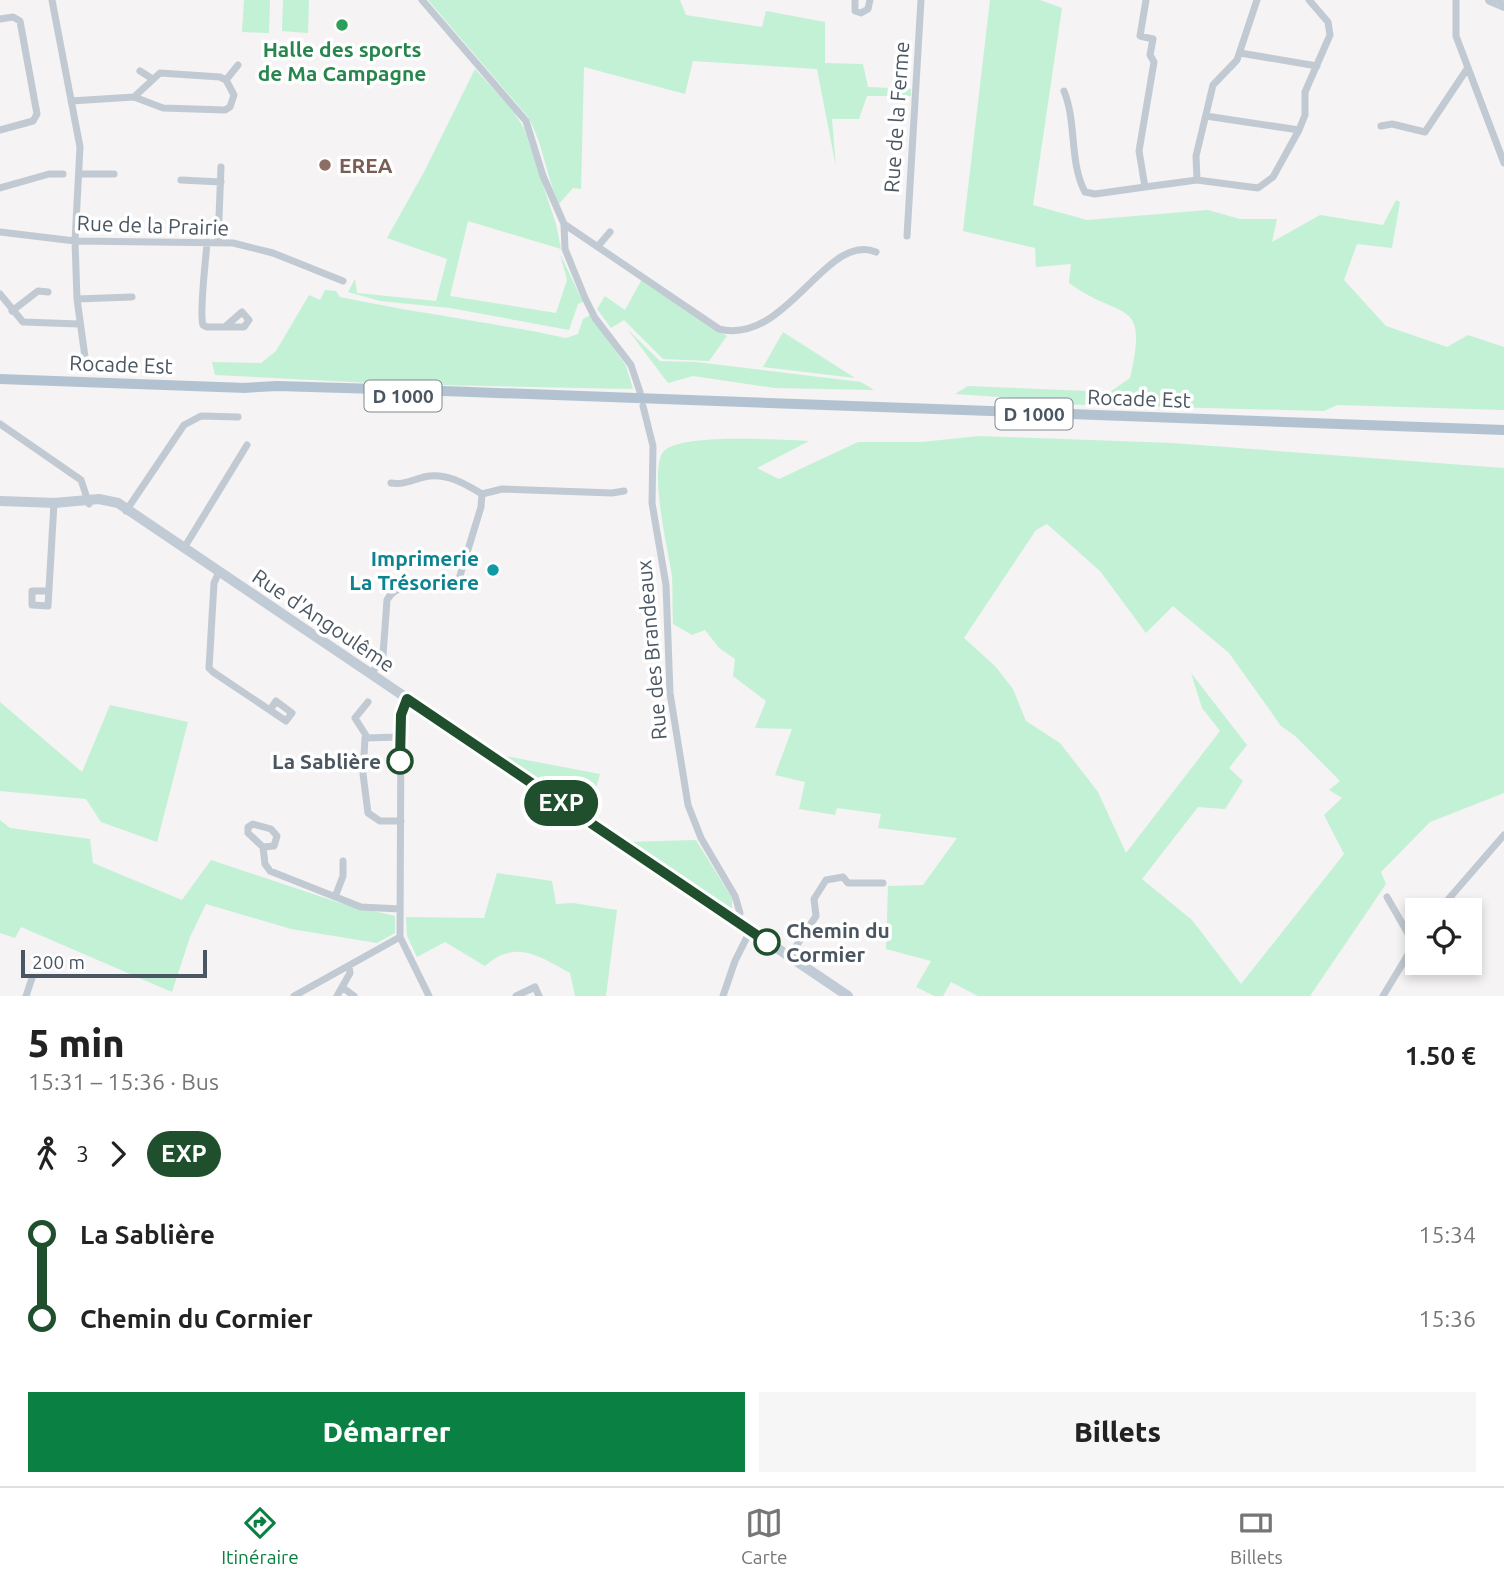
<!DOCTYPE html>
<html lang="fr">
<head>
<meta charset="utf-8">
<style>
  :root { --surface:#fff; --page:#f6f6f6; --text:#222; --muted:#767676; --line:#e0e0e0; --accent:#0b8043 }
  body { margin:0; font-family:Ubuntu,sans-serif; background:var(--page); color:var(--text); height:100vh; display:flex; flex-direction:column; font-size:26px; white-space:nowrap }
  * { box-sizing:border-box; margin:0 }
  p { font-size:23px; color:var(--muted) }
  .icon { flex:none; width:38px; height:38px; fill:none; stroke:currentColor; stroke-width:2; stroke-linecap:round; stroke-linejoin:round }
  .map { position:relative; height:996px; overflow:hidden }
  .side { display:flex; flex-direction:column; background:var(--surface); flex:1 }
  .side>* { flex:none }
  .badge { padding:0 14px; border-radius:23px; font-size:24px; line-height:46px }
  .buttons { position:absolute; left:1405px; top:898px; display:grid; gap:14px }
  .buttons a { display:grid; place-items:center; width:77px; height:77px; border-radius:0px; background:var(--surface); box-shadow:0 4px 10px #0003; font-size:35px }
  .scale { position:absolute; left:21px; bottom:18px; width:186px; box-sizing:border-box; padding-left:7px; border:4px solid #4a5661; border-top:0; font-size:19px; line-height:24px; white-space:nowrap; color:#4a5661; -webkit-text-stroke:5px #fff; paint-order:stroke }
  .map>.badge { position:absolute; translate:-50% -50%; box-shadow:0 0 0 4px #fff }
  .legs { display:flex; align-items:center; gap:10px; height:77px; padding:0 28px; font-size:23px }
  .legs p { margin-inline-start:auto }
  .headline { display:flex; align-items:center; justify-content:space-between; height:119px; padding:0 28px }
  h1 { font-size:38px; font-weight:800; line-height:52px }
  .action { display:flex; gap:14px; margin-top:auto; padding:14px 28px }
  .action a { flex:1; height:80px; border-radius:0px; background:var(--accent); color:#fff; font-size:28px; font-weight:800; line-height:80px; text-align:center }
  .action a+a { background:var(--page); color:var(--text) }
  ul { padding:0 28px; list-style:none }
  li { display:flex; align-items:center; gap:24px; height:84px; font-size:26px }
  li i { display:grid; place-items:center; width:10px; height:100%; margin:0 9px; background:currentColor }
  li i::after { content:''; width:18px; height:18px; margin:-9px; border:5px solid; border-radius:50%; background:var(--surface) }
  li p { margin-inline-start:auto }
  li:first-child i { background:linear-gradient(#0000 50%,currentColor 0) }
  li:last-child i { background:linear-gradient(currentColor 50%,#0000 0) }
  .tab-bar { display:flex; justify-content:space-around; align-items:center; height:98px; border-top:2px solid var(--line); background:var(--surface); font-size:19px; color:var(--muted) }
  .tab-bar a { display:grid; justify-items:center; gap:4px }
  .tab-bar .current { color:var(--accent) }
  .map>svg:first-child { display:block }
</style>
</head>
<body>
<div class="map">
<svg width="1504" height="996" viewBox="0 0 1504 996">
  <rect width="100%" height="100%" fill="#f5f3f3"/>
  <!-- green -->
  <path fill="#c3f1d5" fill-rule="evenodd" d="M244 0H270L269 33 242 32Z
    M283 0H309L308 33 282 31Z
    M428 0H680L686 15 762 27 766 11 825 22V63L863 64 868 87 911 89V96H867L859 119H832L836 167 817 69 693 61 685 94 584 67 581 189 573 188 559 204C546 175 543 143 528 117Z
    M990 0H1040L1062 8 1033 205 1087 220 1208 210 1240 219H1277L1272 242 1320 215 1383 225 1396 200 1400 202 1392 248 1357 244 1344 280 1386 326 1447 347 1468 335 1504 347V410L1337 405 1324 411 1015 403V398L955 394 968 386 1110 392 1130 378C1149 295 1122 322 1069 283L1071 264 1036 267 1035 248 963 231Z
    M475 69 511 108 524 128 556 224 561 249 468 221 450 296 556 313 567 280 560 254 583 302 578 304 569 330 450 308 380 301 348 292 355 279 357 293 436 301 447 259 387 238 424 172Z
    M642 279 727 336 709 361 663 359 624 320 611 328 597 309 605 296 625 310Z
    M325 290 336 291 340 297C415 313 491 322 566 338L578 334 583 319 590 315 626 366 633 389 390 384 215 375 212 362 261 363 276 351 309 295 320 300Z
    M628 330 660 361 696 362 861 382 874 390 775 388 693 376 668 383Z
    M783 332 855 378 763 367Z
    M980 436 1172 443 1504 468V793L1430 822 1381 872 1386 884 1310 996H978L951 982 943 996H934L916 987 931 961 886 949 888 886 923 885 957 838 878 828 881 814 837 808 835 815 799 809 805 782 775 775 792 729 755 728 766 701 733 676 735 659 719 648 705 630 692 635 673 624C672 608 673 592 672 576 669 554 647 464 665 450 686 433 780 440 809 441L757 468 779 479 858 442H921ZM1047 524 1100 571 1146 633 1173 606 1229 653 1281 726 1294 735 1340 781 1329 790 1342 798 1324 815 1344 854 1241 984 1192 920 1142 879 1198 807 1225 809 1243 781 1229 768 1247 745 1191 673 1202 708 1220 731 1126 853 1098 792 1060 743 1026 721 1013 689 995 666 964 638 1036 530Z
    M0 702 82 772 110 705 188 722 157 842 101 822 86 799 0 791Z
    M505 756 600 774 589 813Z
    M0 820 10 828 90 839 93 863 182 900 211 860 340 903 395 916V933L377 943 291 929 206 904 190 937 172 992 21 927 15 938 0 933Z
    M696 840 732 898V908L728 910 628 842Z
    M497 873 552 881 556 904 573 903 617 910 606 996H575L570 973C538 956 516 939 485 966L445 942 417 957 407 936 406 917 484 918Z"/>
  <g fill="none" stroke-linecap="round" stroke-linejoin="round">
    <!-- street -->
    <path stroke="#c1cad2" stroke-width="7" d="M52 0 80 147 75 241 77 299
      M422 0 526 121 543 176 564 224 719 329C787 346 826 231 876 252
      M855 0V11L861 13 868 9 870 0
      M1146 0 1140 36 1153 39 1150 55 1154 62 1139 151 1145 187 1197 180 1196 156 1213 85 1237 60 1257 0
      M1456 0V36L1504 163
      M0 19 13 17 20 21 37 114 33 121 0 130
      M1240 53 1317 66
      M140 71 151 78
      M226 80 238 65
      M1064 91C1077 123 1069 162 1085 192L1095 194 1145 187
      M71 101 134 97 163 108 225 110 230 107 234 95 226 80 220 77 160 73 134 97
      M1206 116 1299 130
      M1381 126 1392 124 1425 132 1467 69
      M79 174H114
      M181 180 221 182
      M1197 180 1258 188 1273 177 1299 130 1305 115V92L1330 35 1328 22 1309 0
      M0 188 49 174H63
      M564 224 565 249 585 298 595 318 631 365 640 392
      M0 232 75 241 233 243 273 253 343 281
      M907 236 921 0
      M207 242C206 259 199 313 203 325L207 327H244L249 320 242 312 226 326
      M218 242 221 167
      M599 245 610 232
      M0 294 23 322 79 324
      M12 311 38 291 48 292
      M85 357 77 299 132 297
      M643 406 653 446 652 503 666 585 670 693 688 805 701 838 735 896 740 913 734 920
      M0 424 81 480 89 504
      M391 483C404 485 412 480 424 477 445 472 464 483 482 494L502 489 612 493 624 491
      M126 511 184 425 201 416 238 417
      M184 548 247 445
      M219 572 214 583 209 668 213 672 286 721 292 713 276 701 270 710
      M49 591H32V605L48 606 54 503
      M371 675 383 655 387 600C397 580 431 584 451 583L459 579 481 507 482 494
      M407 700 401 715 400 937 429 996
      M367 737 355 718 368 702
      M400 737 365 738 363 774 368 813 380 821H401
      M263 847 274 846 277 836 271 829 253 824 248 827V833L263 847 265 864 270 871 361 907 400 909
      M335 897 343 876V861
      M1387 897 1414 944
      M1439 910 1504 835
      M789 957 816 916 814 899 826 880 843 877 848 883H883
      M342 987 354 996
      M26 996 32 978
      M294 996 400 937
      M337 996 350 973 349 966
      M516 996 535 987 539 996
      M723 996 735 961 750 931
      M1383 996 1418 938"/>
    <!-- secondary -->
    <path stroke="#c1cbd6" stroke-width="10" d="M1490 0 1504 6
      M0 501 57 503
      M54 503 99 499 118 503 848 996"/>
    <!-- primary -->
    <path stroke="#b3c2d1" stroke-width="10" d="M0 379 246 388
      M242 388 277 386 444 391 1504 430"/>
  </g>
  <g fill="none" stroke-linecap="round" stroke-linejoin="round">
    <defs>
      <path id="line-1" d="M400 761 401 715 407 699 767 942"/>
    </defs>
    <!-- line-1 casing -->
    <use href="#line-1" stroke="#fff" stroke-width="16"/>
    <!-- line-1 -->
    <use href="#line-1" stroke="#204f2d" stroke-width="10"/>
  </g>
  <!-- markers -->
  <circle fill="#2e9e5b" stroke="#fff" stroke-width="2.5" cx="342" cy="25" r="7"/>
  <circle fill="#8d6e63" stroke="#fff" stroke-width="2.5" cx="325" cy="165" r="7"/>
  <circle fill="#0f9aa8" stroke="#fff" stroke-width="2.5" cx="493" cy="570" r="7"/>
  <g fill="#fff" stroke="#204f2d" stroke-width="3.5">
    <circle cx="400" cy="761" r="12"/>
    <circle cx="767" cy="942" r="12"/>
  </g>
  <g text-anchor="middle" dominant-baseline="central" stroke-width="7" stroke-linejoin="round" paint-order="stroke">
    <!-- shield labels -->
    <g fill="#fff" stroke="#808990" stroke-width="2">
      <rect x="364.5" y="380.5" width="77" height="31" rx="5"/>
      <rect x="995.5" y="398.5" width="77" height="31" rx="5"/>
    </g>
    <g font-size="19" font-weight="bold" fill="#4a5661">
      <text x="403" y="396">D 1000</text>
      <text x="1034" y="414">D 1000</text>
    </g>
    <!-- leisure labels -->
    <g font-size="21" font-weight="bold" fill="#27864d" stroke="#fff">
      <text x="342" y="49">Halle des sports<tspan x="342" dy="24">de Ma Campagne</tspan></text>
    </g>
    <!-- street labels -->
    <g font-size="21" fill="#4a5661" stroke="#fff">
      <text transform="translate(896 117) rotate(-86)">Rue de la Ferme</text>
      <text transform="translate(153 225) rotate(2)">Rue de la Prairie</text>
      <text transform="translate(121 364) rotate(2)">Rocade Est</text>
      <text transform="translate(1139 398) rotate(2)">Rocade Est</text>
      <text transform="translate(324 620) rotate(34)">Rue d'Angoulême</text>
      <text transform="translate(651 650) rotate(-95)">Rue des Brandeaux</text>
    </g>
    <!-- education labels -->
    <g font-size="21" font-weight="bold" fill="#785e54" stroke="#fff" text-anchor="start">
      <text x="339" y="165">EREA</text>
    </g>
    <!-- culture labels -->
    <g font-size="21" font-weight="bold" fill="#0d838f" stroke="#fff" text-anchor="end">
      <text x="479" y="558">Imprimerie<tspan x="479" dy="24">La Trésoriere</tspan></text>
    </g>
    <!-- stop labels -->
    <g font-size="21" font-weight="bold" fill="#4a5661" stroke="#fff" text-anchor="end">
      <text x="381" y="761">La Sablière</text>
      <text x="786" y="930" text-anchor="start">Chemin du<tspan x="786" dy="24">Cormier</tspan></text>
    </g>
  </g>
</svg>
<div class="buttons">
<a><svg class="icon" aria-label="locate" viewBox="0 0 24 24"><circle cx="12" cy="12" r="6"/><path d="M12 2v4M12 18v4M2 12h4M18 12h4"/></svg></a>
</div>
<div class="scale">200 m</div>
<b class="badge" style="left:561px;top:803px;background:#204f2d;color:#fff">EXP</b>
</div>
<section class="side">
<div class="headline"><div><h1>5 min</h1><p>15:31 – 15:36 · Bus</p></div><b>1.50 €</b></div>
<div class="legs"><svg class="icon" aria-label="walk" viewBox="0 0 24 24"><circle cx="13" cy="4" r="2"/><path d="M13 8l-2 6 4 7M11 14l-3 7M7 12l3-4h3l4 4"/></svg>3<svg class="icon" aria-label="forward" viewBox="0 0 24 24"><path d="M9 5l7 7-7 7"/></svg><b class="badge" style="background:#204f2d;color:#fff">EXP</b></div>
<ul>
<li><i style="color:#204f2d"></i><b>La Sablière</b><p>15:34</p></li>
<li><i style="color:#204f2d"></i><b>Chemin du Cormier</b><p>15:36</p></li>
</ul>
<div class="action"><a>Démarrer</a><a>Billets</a></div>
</section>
<nav class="tab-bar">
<a class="current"><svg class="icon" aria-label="directions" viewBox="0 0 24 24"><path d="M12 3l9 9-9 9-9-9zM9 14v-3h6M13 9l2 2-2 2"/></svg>Itinéraire</a>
<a><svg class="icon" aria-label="map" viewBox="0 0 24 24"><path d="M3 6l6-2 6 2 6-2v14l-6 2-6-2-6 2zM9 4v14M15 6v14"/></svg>Carte</a>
<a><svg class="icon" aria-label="tickets" viewBox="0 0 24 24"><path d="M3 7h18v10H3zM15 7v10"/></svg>Billets</a>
</nav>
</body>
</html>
